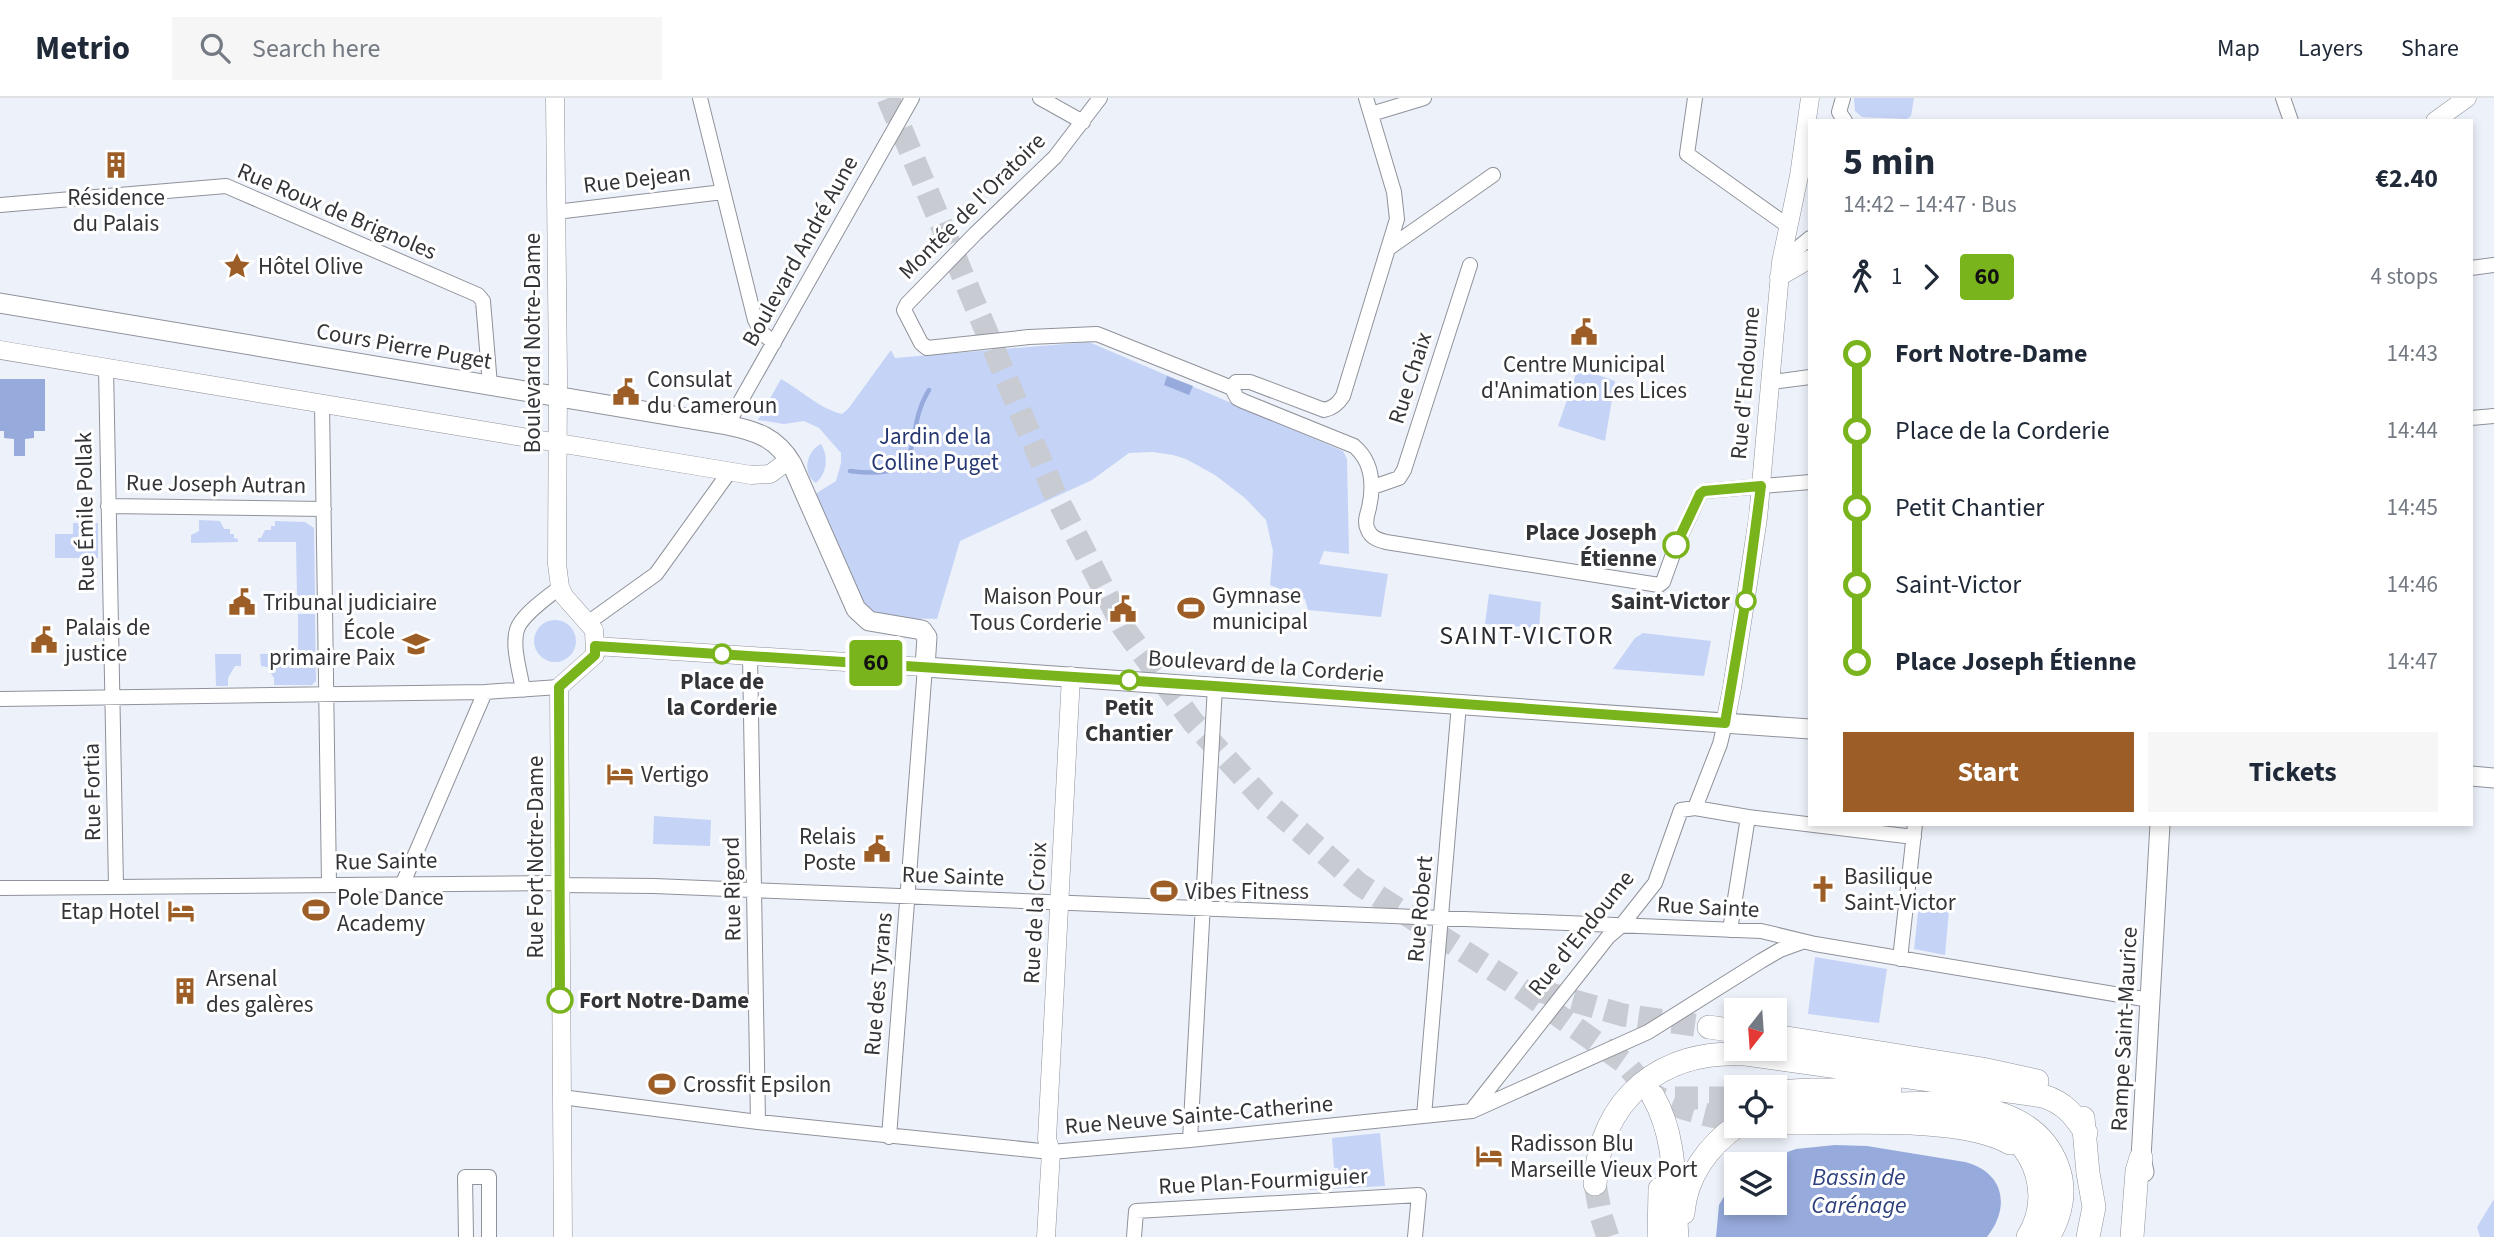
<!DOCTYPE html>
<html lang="en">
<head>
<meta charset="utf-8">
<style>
  :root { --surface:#fff; --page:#f6f6f7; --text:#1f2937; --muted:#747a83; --line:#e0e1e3; --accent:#9d5d26 }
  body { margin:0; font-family:"Source Sans 3",sans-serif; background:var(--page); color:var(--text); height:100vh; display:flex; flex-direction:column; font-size:26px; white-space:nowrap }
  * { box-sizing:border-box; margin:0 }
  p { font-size:23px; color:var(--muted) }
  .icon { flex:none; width:38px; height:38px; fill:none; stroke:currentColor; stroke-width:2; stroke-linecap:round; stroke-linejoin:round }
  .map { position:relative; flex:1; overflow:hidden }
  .side { position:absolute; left:1808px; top:21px; width:665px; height:707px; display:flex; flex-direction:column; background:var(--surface); border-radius:0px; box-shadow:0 4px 10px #0003 }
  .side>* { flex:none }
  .badge { padding:0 14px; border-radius:5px; font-size:24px; line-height:46px }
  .needle { width:46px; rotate:197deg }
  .controls { position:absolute; left:1724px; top:900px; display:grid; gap:14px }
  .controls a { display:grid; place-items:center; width:63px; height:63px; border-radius:0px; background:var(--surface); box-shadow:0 4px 10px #0003; font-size:35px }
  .map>.badge { position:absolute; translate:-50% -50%; box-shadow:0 0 0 4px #fff }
  .legs { display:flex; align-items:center; gap:10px; height:77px; padding:0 35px; font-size:23px }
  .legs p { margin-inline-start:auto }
  .summary { display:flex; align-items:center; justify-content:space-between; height:119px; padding:0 35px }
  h1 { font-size:38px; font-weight:700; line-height:52px }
  .action { display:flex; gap:14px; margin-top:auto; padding:14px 35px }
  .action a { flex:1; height:80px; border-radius:0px; background:var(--accent); color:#fff; font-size:28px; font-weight:700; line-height:80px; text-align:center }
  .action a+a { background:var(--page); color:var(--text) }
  ul { padding:0 35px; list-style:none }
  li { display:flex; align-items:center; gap:24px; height:77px; font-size:26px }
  li i { display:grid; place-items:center; width:10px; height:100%; margin:0 9px; background:currentColor }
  li i::after { content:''; width:18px; height:18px; margin:-9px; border:5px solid; border-radius:50%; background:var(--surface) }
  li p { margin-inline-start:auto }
  li:first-child i { background:linear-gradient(#0000 50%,currentColor 0) }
  li:last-child i { background:linear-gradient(currentColor 50%,#0000 0) }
  header { display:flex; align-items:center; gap:42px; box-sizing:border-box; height:98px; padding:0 35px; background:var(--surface); border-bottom:2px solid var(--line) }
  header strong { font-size:33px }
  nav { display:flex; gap:38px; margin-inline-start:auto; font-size:24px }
  .search { width:490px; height:63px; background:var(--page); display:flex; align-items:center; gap:18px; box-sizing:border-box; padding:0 24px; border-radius:0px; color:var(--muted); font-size:26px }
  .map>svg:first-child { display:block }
</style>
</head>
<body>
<header>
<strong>Metrio</strong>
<div class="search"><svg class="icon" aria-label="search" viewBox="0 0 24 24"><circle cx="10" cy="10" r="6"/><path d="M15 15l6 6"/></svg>Search here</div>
<nav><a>Map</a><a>Layers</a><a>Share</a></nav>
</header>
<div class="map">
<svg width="2494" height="1139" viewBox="0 0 2494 1139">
  <rect width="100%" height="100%" fill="#edf1f9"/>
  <!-- green -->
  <path fill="#c5d3f6" d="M1854 0H1914L1911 18 1907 21 1862 19 1855 13Z
    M1089 244 1343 353 1347 361 1349 456 1324 453 1319 466 1388 476 1381 519 1308 512 1305 501 1270 487 1273 453 1266 422 1245 400 1215 377 1186 361 1173 357 1153 354 1129 355 1092 382 960 443 937 521C913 520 882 525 864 507L815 396 836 383 841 365V355L819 330 804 323 784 326 758 322 781 281C801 292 820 311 842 316L848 311 891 252 895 260Z
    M1578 270 1615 283 1605 343 1558 328Z
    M821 346C829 359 827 375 816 385 801 376 807 352 821 346Z
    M199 422 220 423 224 431H230V436H234V440L238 441V444L191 445V437L199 433Z
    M275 423 305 424 314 430 315 499H297L296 444H258V440H261L265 432H271V428H275Z
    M73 425H98V460H55V436H73Z
    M1489 496 1541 504 1539 530 1485 526Z
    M298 516H315L316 583 312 587H274V580L267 569 261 568 260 556 298 555Z
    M534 543a21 21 0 1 1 42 0a21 21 0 1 1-42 0Z
    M1643 535 1711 543 1704 578 1613 571 1635 540Z
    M215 556H241V568H235L228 580V588H216Z
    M654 718 711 722 710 748 653 746Z
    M1920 797 1950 801 1945 857 1914 851Z
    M1815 859 1887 871 1879 925 1808 916Z
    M1380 1035 1385 1088 1309 1092 1320 1076 1339 1074 1338 1070H1334L1332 1040Z
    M2494 1101V1139H2480L2477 1129Z"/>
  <!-- water -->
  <path fill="#96aadc" d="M1167 278 1193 288 1189 297 1164 287Z
    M0 281H45V333H34V340L25 341V358H14V341L4 340V333H0Z
    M1835 1047 1867 1048 1965 1064C2004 1074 2011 1109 1987 1139H1716L1719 1107 1736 1078V1104H1774V1066H1752L1796 1051Z"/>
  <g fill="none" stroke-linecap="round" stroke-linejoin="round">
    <!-- stream -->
    <path stroke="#96aadc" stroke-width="4.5" d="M850 373C934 384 900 338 929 292"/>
    <!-- trunk-tunnel -->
    <path stroke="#c8cbd2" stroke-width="23" stroke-dasharray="23 11" stroke-linecap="butt" d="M888 0 1054 394 1123 529 1193 624 1265 703 1359 786 1510 883 1625 965 1653 998
      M1540 893 1623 917 1709 929
      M1642 990C1671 1009 1703 1017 1736 1023
      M1675 1000H1736
      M1595 1086 1601 1118 1608 1139"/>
    <defs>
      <path id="minor" d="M700 0 755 222 762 235 774 245
        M1040 0 1083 24
        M1100 0 1055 59 975 136 907 206 904 212 921 245 927 250 1029 239 1097 236 1232 290
        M1695 0 1687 56 1788 128
        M1843 0 1839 14 1845 23
        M2283 0 2291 23
        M1371 16 1424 0
        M0 107 226 88 478 197 483 203 490 287
        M556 114 723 94
        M1389 150 1493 77
        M1781 164 1810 140
        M2471 170 2494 167
        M106 269 116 788
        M1772 284 1810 279
        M1232 290 1237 300 1243 303 1354 348C1373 364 1374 387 1369 410 1367 417 1364 425 1368 432 1371 440 1379 442 1386 444L1659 487 1663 484 1676 448 1700 396 1705 393 1810 384
        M1232 290 1236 284H1250L1324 312C1333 310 1338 306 1343 298L1397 121 1394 94 1366 0
        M322 306 329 786
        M2471 320 2494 318
        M727 327 912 0
        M1373 389 1399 380 1404 372 1470 167
        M108 408 324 411
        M589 524 656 476 730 373
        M750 558 758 1024
        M523 592C520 573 510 543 519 527 528 512 547 500 560 489
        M0 601 485 594 559 589
        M1695 710 1748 719 1914 739
        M403 785 485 594
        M0 790 558 785 560 787 654 788 1761 833 1815 846 2150 902
        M1730 832 1748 719
        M1900 861 1915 726
        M561 999 758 1024 1051 1054 1190 1042 1472 1013 1648 934 1761 863 1780 852 1802 844
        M1472 1012 1608 839 1621 828 1655 785 1681 712 1695 710 1720 646 1725 625
        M1424 1018 1459 606
        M889 1039 925 569
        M1190 1042 1215 588
        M466 1139 465 1079H489V1139
        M1134 1139 1136 1113 1419 1097 1415 1139"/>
      <path id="tertiary" d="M555 0 558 279 557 466 560 489 564 498 594 532 595 557 559 589 563 1139
        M2435 23 2467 0
        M1779 179 1810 161
        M0 252 751 377 770 376 789 362
        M595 548 925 569
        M1725 625 1732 590 1758 420 1781 164 1799 78 1810 0
        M1046 1139 1051 1054 1047 1041 1071 578"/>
      <path id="secondary" d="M0 205 727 327C756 333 776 339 792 366L856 511 869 523 922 532 927 539 925 569 1810 631
        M2471 678 2494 680
        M2144 1074 2141 1060 2160 726"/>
      <path id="trunk" d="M1709 929 1736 933
        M1774 938 1982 971 2037 983
        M1774 994 1810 992H1890
        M1653 998C1678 1042 1673 1090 1677 1139
        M1774 1012 1790 1009C1809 1009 1829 1011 1849 1009 1913 1005 2028 991 2057 1067 2067 1092 2061 1118 2048 1139
        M2083 1020 2088 1075 2094 1109 2088 1139
        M1774 1025C1836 1026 1959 1016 2010 1045
        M1997 1029C2038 1049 2052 1100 2028 1139
        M1595 1086C1600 1000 1662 951 1746 956L2043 998C2065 1005 2074 1017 2086 1035
        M1683 1115C1686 1078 1708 1048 1738 1027
        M1659 1139 1660 1091
        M2132 1139 2137 1073 2141 1060"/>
    </defs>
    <!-- minor casing -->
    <use href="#minor" stroke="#8f929a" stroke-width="16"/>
    <!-- tertiary casing -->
    <use href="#tertiary" stroke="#8f929a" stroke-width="19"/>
    <!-- secondary casing -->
    <use href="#secondary" stroke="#8f929a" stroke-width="21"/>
    <!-- trunk casing -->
    <use href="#trunk" stroke="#8f929a" stroke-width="24"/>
    <!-- minor -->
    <use href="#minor" stroke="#fff" stroke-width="14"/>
    <!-- tertiary -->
    <use href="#tertiary" stroke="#fff" stroke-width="18"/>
    <!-- secondary -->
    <use href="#secondary" stroke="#fff" stroke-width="19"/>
    <!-- trunk -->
    <use href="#trunk" stroke="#fff" stroke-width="23"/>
  </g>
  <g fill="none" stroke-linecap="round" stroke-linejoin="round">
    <defs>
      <path id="line-1" d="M560 902 559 589 595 557V548L1214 588 1725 625 1746 501 1761 388 1704 393 1700 396 1676 447"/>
    </defs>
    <!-- line-1 casing -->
    <use href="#line-1" stroke="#fff" stroke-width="16"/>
    <!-- line-1 -->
    <use href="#line-1" stroke="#7ab41d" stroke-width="10"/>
  </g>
  <!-- icons -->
  <defs>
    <symbol id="building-bare" viewBox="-9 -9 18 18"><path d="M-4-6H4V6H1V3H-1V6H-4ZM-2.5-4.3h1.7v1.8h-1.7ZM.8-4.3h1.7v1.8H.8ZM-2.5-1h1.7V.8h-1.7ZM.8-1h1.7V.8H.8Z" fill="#9d5d26" stroke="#fff" stroke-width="2.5" paint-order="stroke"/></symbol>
    <symbol id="sight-bare" viewBox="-9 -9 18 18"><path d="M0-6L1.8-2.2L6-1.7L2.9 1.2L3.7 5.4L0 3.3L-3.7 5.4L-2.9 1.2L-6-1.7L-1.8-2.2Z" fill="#9d5d26" stroke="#fff" stroke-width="2.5" paint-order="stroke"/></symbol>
    <symbol id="civic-bare" viewBox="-9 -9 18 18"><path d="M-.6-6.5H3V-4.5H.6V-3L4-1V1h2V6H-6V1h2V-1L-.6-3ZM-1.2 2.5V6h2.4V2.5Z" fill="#9d5d26" stroke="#fff" stroke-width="2.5" paint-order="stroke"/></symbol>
    <symbol id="stadium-bare" viewBox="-9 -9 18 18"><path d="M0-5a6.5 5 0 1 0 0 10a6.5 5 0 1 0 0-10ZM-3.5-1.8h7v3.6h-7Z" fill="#9d5d26" stroke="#fff" stroke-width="2.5" paint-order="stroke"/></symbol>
    <symbol id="school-bare" viewBox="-9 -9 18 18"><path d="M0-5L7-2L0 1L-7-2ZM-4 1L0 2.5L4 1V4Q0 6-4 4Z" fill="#9d5d26" stroke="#fff" stroke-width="2.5" paint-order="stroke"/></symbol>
    <symbol id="hotel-bare" viewBox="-9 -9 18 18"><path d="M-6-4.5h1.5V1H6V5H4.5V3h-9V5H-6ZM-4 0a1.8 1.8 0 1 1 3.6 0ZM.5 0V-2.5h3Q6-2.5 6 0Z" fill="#9d5d26" stroke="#fff" stroke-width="2.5" paint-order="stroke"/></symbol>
    <symbol id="church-bare" viewBox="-9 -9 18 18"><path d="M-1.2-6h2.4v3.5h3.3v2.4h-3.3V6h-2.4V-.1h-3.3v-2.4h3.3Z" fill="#9d5d26" stroke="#fff" stroke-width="2.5" paint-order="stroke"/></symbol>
  </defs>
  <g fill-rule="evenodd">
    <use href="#building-bare" x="97" y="48" width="38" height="38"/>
    <use href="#sight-bare" x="218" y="149" width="38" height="38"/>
    <use href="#civic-bare" x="1565" y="215" width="38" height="38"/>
    <use href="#civic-bare" x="607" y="275" width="38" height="38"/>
    <use href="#civic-bare" x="223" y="485" width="38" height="38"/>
    <use href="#stadium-bare" x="1172" y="491" width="38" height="38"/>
    <use href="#civic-bare" x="1104" y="492" width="38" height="38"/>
    <use href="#civic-bare" x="25" y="523" width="38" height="38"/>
    <use href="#school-bare" x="397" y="527" width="38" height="38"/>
    <use href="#hotel-bare" x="601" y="657" width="38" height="38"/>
    <use href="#civic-bare" x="858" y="732" width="38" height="38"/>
    <use href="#church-bare" x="1804" y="772" width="38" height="38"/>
    <use href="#stadium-bare" x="1145" y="774" width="38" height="38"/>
    <use href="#stadium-bare" x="297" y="793" width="38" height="38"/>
    <use href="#hotel-bare" x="162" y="794" width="38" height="38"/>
    <use href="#building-bare" x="166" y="874" width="38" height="38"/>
    <use href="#stadium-bare" x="643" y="967" width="38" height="38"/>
    <use href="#hotel-bare" x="1470" y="1039" width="38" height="38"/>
  </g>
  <!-- markers -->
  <g fill="#fff" stroke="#7ab41d" stroke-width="3.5">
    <circle cx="1676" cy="447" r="12"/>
    <circle cx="1746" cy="503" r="9"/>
    <circle cx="722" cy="556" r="9"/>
    <circle cx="1129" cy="582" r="9"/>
    <circle cx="560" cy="902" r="12"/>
  </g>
  <g text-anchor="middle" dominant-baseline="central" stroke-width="6" stroke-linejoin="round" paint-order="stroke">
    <!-- street labels -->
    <g font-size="23" fill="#333437" stroke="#fff">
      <text transform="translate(637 81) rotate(-7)">Rue Dejean</text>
      <text transform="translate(972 108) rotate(-45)">Montée de l'Oratoire</text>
      <text transform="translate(337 113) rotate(23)">Rue Roux de Brignoles</text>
      <text transform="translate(800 153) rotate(-61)">Boulevard André Aune</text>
      <text transform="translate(532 245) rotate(-90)">Boulevard Notre-Dame</text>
      <text transform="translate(404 248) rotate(10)">Cours Pierre Puget</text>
      <text transform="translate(1410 280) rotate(-72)">Rue Chaix</text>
      <text transform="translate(1745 285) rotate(-85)">Rue d'Endoume</text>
      <text transform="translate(216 386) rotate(1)">Rue Joseph Autran</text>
      <text transform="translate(85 414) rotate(-91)">Rue Émile Pollak</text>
      <text transform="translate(1266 568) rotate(4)">Boulevard de la Corderie</text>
      <text transform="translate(92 694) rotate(-91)">Rue Fortia</text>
      <text transform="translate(535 759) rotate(-90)">Rue Fort Notre-Dame</text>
      <text transform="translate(386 763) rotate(-1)">Rue Sainte</text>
      <text transform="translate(953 778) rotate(2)">Rue Sainte</text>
      <text transform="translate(732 791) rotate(-91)">Rue Rigord</text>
      <text transform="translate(1708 809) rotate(3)">Rue Sainte</text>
      <text transform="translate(1420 811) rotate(-85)">Rue Robert</text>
      <text transform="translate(1035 815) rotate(-87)">Rue de la Croix</text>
      <text transform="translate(1581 835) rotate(-51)">Rue d'Endoume</text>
      <text transform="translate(878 886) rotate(-85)">Rue des Tyrans</text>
      <text transform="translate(2124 931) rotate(-87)">Rampe Saint-Maurice</text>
      <text transform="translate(1199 1017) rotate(-5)">Rue Neuve Sainte-Catherine</text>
      <text transform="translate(1263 1083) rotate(-3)">Rue Plan-Fourmiguier</text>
    </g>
    <!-- poi labels -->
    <g font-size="23" fill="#333437" stroke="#fff" text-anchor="start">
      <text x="116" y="99" text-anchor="middle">Résidence<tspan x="116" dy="26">du Palais</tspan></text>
      <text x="258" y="168">Hôtel Olive</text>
      <text x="1584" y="266" text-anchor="middle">Centre Municipal<tspan x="1584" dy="26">d'Animation Les Lices</tspan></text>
      <text x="647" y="281">Consulat<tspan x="647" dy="26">du Cameroun</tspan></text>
      <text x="1212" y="497">Gymnase<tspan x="1212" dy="26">municipal</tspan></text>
      <text x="1102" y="498" text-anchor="end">Maison Pour<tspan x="1102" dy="26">Tous Corderie</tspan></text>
      <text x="263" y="504">Tribunal judiciaire</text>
      <text x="65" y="529">Palais de<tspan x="65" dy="26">justice</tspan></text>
      <text x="395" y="533" text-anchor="end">École<tspan x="395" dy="26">primaire Paix</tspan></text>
      <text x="641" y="676">Vertigo</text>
      <text x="856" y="738" text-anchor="end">Relais<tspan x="856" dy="26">Poste</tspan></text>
      <text x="1844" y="778">Basilique<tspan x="1844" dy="26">Saint-Victor</tspan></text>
      <text x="1185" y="793">Vibes Fitness</text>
      <text x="337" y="799">Pole Dance<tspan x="337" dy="26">Academy</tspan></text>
      <text x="160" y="813" text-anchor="end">Etap Hotel</text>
      <text x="206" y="880">Arsenal<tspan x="206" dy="26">des galères</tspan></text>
      <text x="683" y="986">Crossfit Epsilon</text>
      <text x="1510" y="1045">Radisson Blu<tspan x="1510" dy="26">Marseille Vieux Port</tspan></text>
    </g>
    <!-- park labels -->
    <g font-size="23" fill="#253773" stroke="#fff">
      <text x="935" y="338">Jardin de la<tspan x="935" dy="26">Colline Puget</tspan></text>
    </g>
    <!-- stop labels -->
    <g font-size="23" font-weight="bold" fill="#333437" stroke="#fff" text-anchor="end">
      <text x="1657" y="434">Place Joseph<tspan x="1657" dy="26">Étienne</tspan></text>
      <text x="1730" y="503">Saint-Victor</text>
      <text x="722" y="583" text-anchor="middle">Place de<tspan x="722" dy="26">la Corderie</tspan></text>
      <text x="1129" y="609" text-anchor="middle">Petit<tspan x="1129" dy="26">Chantier</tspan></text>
      <text x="579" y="902" text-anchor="start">Fort Notre-Dame</text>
    </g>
    <!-- water labels -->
    <g font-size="24" font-style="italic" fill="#2d407d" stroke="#fff">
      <text x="1859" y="1079">Bassin de<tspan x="1859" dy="28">Carénage</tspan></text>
    </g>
    <!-- quarter labels -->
    <g font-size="26" letter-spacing="2" fill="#272a30" stroke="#fff">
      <text x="1527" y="537">SAINT-VICTOR</text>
    </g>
  </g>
</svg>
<div class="controls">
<a><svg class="needle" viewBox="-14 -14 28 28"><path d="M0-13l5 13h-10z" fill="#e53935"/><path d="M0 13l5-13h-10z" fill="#747a83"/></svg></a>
<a><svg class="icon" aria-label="locate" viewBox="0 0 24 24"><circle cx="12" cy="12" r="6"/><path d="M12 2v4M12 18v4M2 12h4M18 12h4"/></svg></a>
<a><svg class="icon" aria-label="layers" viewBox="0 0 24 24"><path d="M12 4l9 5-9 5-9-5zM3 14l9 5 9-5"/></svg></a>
</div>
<b class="badge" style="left:876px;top:565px;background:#7ab41d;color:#111">60</b>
<section class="side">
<div class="summary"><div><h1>5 min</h1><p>14:42 – 14:47 · Bus</p></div><b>€2.40</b></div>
<div class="legs"><svg class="icon" aria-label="walk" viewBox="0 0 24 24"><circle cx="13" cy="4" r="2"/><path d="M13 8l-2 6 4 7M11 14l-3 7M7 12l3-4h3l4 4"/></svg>1<svg class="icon" aria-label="forward" viewBox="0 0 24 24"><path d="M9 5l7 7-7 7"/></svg><b class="badge" style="background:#7ab41d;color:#111">60</b><p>4 stops</p></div>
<ul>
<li><i style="color:#7ab41d"></i><b>Fort Notre-Dame</b><p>14:43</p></li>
<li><i style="color:#7ab41d"></i><span>Place de la Corderie</span><p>14:44</p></li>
<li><i style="color:#7ab41d"></i><span>Petit Chantier</span><p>14:45</p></li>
<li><i style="color:#7ab41d"></i><span>Saint-Victor</span><p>14:46</p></li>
<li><i style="color:#7ab41d"></i><b>Place Joseph Étienne</b><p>14:47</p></li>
</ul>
<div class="action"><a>Start</a><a>Tickets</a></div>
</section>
</div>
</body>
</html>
